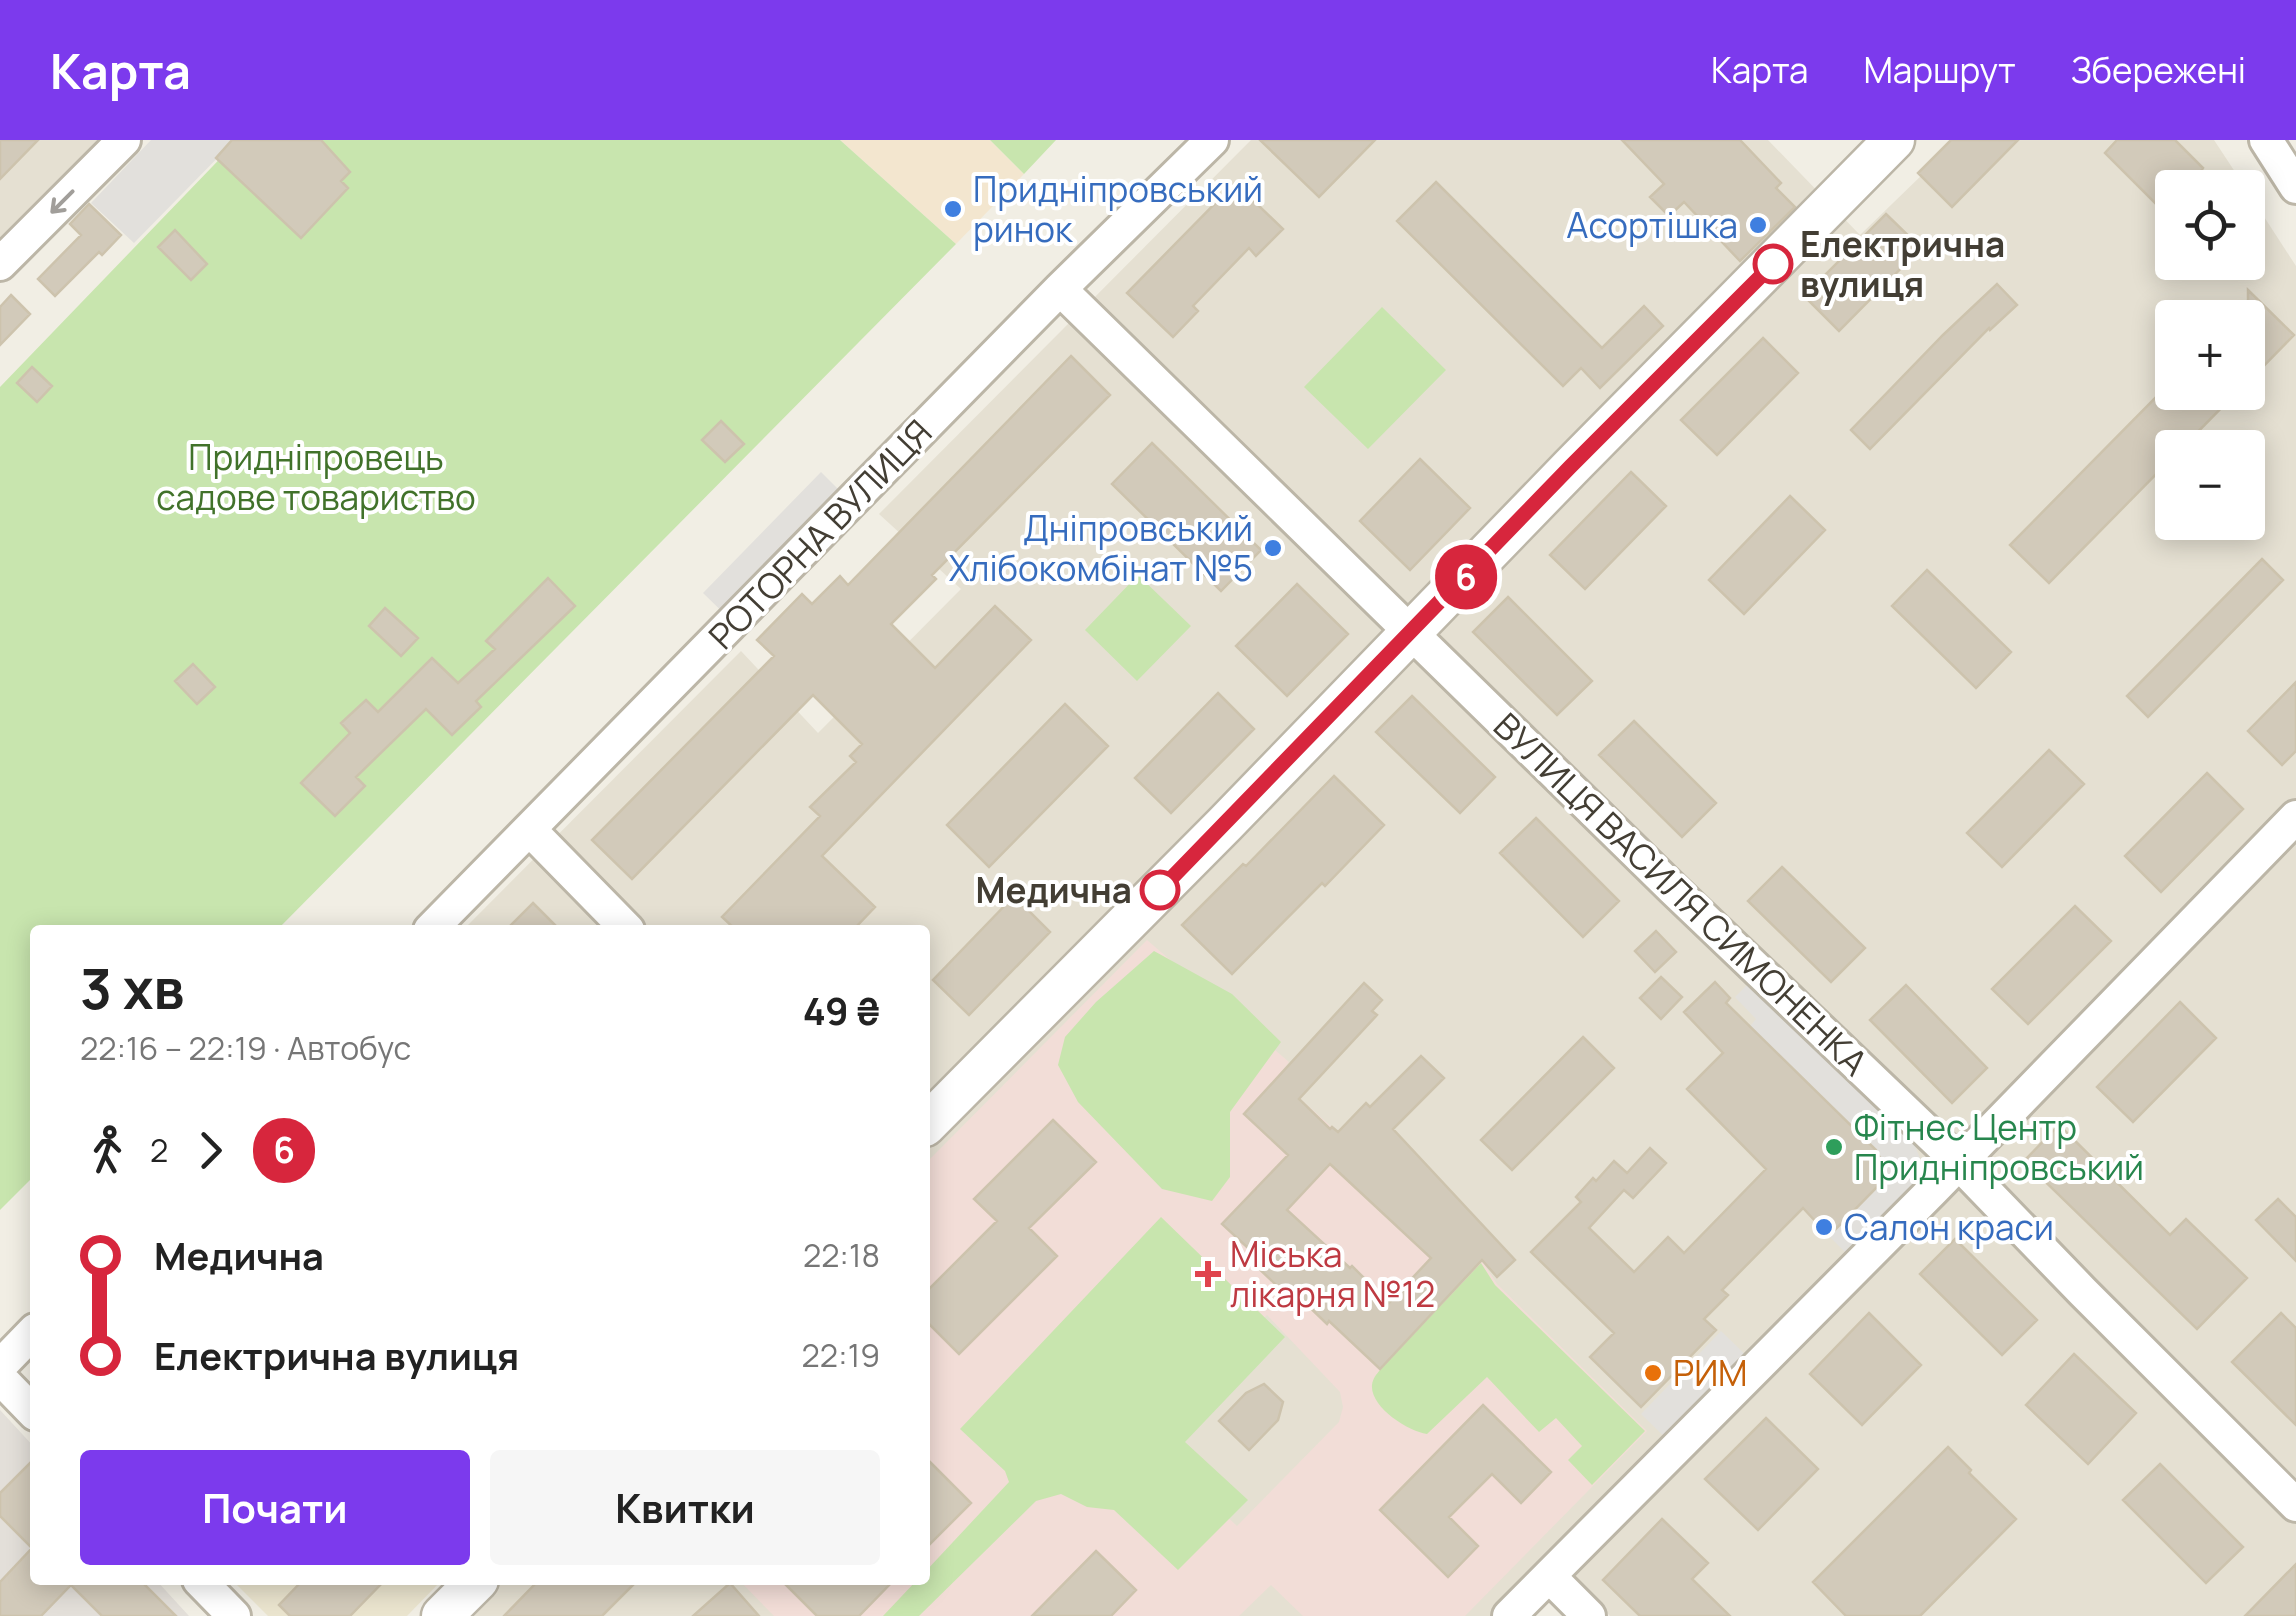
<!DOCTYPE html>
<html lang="uk">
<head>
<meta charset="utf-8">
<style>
  :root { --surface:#fff; --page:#f6f6f6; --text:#222; --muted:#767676; --accent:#7c3aed }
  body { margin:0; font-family:Manrope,sans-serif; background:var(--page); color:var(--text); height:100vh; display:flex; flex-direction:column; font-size:38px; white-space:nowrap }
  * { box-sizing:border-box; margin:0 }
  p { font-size:32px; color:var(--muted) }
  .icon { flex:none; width:55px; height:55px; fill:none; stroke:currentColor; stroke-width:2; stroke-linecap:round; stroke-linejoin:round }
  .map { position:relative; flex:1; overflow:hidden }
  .side { position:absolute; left:30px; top:785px; width:900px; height:660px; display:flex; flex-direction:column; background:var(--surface); border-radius:10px; box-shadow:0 5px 25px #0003 }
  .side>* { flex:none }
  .badge { padding:0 20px; border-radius:32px; font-size:35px; line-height:65px }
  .controls { position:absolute; left:2155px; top:30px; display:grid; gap:20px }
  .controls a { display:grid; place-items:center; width:110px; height:110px; border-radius:10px; background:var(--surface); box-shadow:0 5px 25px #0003; font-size:50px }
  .map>.badge { position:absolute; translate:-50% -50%; box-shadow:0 0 0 5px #fff }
  .legs { display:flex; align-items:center; gap:15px; height:110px; padding:0 50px; font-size:32px }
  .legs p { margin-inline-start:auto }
  .head { display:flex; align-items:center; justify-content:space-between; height:170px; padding:0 50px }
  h1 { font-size:55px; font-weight:700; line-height:75px }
  .cta { display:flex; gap:20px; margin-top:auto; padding:20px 50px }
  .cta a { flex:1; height:115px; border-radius:10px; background:var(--accent); color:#fff; font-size:40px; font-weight:700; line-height:115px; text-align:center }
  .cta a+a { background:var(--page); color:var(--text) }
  ul { padding:0 50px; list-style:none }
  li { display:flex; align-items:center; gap:35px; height:100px; font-size:38px }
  li i { display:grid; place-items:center; width:15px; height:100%; margin:0 12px; background:currentColor }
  li i::after { content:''; width:25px; height:25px; margin:-12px; border:8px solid; border-radius:50%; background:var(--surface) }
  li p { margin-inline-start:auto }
  li:first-child i { background:linear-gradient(#0000 50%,currentColor 0) }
  li:last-child i { background:linear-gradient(currentColor 50%,#0000 0) }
  header { display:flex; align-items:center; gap:60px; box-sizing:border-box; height:140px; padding:0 50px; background:var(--accent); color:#fff }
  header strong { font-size:48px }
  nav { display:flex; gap:55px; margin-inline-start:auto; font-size:35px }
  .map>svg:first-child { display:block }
</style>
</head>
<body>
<header>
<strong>Карта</strong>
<nav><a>Карта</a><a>Маршрут</a><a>Збережені</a></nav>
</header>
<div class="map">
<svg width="2296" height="1476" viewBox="0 0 2296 1476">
  <rect width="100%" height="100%" fill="#f1eee4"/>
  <!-- residential -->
  <path fill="#e5e0d2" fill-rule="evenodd" d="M0 0H103L0 106Z
    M1251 0H1768L1860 95 1958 0H2214L2245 47 2172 48V122H2248V52L2296 126V1476H1610L1569 1436 1530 1476H468L502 1440H925V790H463L741 511 818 593 961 449 879 374ZM2172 178H2248V252H2172ZM2172 308H2248V382H2172Z"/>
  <!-- commercial -->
  <path fill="#f3e6cf" d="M840 0H990L1024 34 956 104Z"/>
  <!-- industrial -->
  <path fill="#e3dfd9" d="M0 1270 35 1308V1440H156L189 1476H0Z"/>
  <!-- education -->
  <path fill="#eae4ce" d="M232 1440H442L407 1476H268Z"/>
  <!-- medical -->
  <path fill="#f2ddd7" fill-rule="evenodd" d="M1147 800 1289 922 1277 938 1484 1124 1497 1144 1647 1291 1465 1476H1303L1271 1445 1239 1476H774L739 1440H925V1024ZM1267 1175 1340 1252 1343 1267 1339 1282 1237 1386 1174 1326 1191 1251Z"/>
  <!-- green -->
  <path fill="#c8e5ae" d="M238 0H840L956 104 277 790H35V1035L0 1070V247Z
    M990 0H1056L1024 34Z
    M1382 167 1446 230 1368 309 1304 247Z
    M1138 435 1191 486 1137 541 1085 490Z
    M1154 811 1232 854 1281 902 1230 972V1037L1212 1061 1162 1049 1078 962 1058 925 1065 897 1096 862Z
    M1161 1077 1285 1197 1185 1302 1248 1360 1178 1430 1114 1370 1087 1367 1061 1354 1036 1361 919 1476H883L917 1440H925V1432L1009 1342 1005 1331 960 1289Z
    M1481 1123 1495 1145 1645 1291 1592 1345 1568 1320 1582 1306 1556 1278 1539 1292 1487 1237 1427 1294C1408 1291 1370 1267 1372 1245 1373 1238 1376 1235 1380 1230Z"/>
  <!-- parking -->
  <path fill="#e2e0dc" d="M151 0H235L134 103 91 63Z
    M821 332 858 369 740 489 703 453Z
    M1749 843 1914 1004 1920 1018 1918 1032 1912 1045 1847 1114 1829 1096 1879 1045 1883 1036 1880 1018 1876 1010 1750 886 1756 879 1735 857Z
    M1721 1191 1758 1227 1676 1308 1641 1274Z"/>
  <!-- building -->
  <path fill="#d2caba" stroke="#cdc3ad" stroke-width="2.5" fill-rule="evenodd" d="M0 0H38L0 39Z
    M232 0H321L350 32 341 41 348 48 301 98 216 18Z
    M1260 0H1375L1319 57Z
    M1622 0H1740L1781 43 1776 48 1795 67 1740 121 1684 62 1669 76 1650 57 1664 44Z
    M1951 0H2018L1952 67 1918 33Z
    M2117 0H2175L2203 28 2201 31 2217 48H2172V80L2105 13Z
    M1436 42 1602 208 1644 166 1663 186 1600 248 1581 228 1563 246 1397 81Z
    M1235 43 1283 89 1256 116 1249 108 1193 166 1198 171 1173 197 1127 153Z
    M89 64 121 95 102 115 99 112 55 156 38 139 81 95 70 84Z
    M1886 74 1921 108 1839 191 1804 156Z
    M175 90 207 124 191 140 158 107Z
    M1997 144 2017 165 1990 190 1989 188 1870 309 1851 290 1943 195Z
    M2248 150 2294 195 2248 242Z
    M11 155 30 174 0 205V167Z
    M1763 198 1798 233 1717 315 1681 280Z
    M1071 216 1110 255 932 435 936 439 891 484 935 528 995 466 1031 500 822 716 875 767 853 790H736L722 777 820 676 810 667 856 622 850 616 862 604 813 555 632 739 592 700 774 516 757 500 802 454 812 464 840 436 848 445Z
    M32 227 52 246 37 262 17 243Z
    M2161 252H2237L2182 308H2172V318L2049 443 2010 405Z
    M721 281 744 304 725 322 702 300Z
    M1152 303 1261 410 1221 451 1112 344Z
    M1420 319 1470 368 1410 430 1360 381Z
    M1631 332 1666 366 1585 449 1550 415Z
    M1790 356 1825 390 1744 474 1709 440Z
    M2262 419 2283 440 2148 577 2127 556Z
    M1927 430 2011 512 1976 548 1892 466Z
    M548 438 575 466 476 561 481 567 452 595 426 569 356 637 365 646 335 676 301 643 350 593 341 583 366 560 378 572 432 518 458 543 495 509 486 501Z
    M1297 444 1348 494 1287 556 1236 506Z
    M1508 457 1592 541 1557 575 1473 492Z
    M385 468 418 498 401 516 369 486Z
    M193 524 215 547 197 564 175 541Z
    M2296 542V611L2282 625 2248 591Z
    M1218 553 1254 589 1171 673 1135 638Z
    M1412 556 1495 637 1460 673 1376 592Z
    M1065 564 1108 606 989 727 947 685Z
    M1634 581 1716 663 1682 697 1599 615Z
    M2049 610 2084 644 2002 727 1967 693Z
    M2207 633 2243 669 2161 752 2125 716Z
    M1334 636 1384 685 1325 746 1322 743 1232 834 1182 785 1243 724 1246 726Z
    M1536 678 1619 761 1583 797 1500 713Z
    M1782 727 1865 808 1831 842 1748 761Z
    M1014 756 1050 792 969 875 933 840Z
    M533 763 560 790H506Z
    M2075 766 2111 801 2028 884 1992 849Z
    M1656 791 1676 812 1655 832 1635 811Z
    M1661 837 1682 857 1661 879 1640 858Z
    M1715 842 1730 858 1726 863 1876 1010 1880 1018 1883 1037 1879 1045 1829 1096 1803 1068 1722 1150 1728 1155 1704 1179 1716 1190 1641 1267 1590 1217 1614 1193 1531 1112 1581 1062 1576 1057 1593 1038 1596 1041 1614 1021 1627 1033 1650 1008 1666 1023 1633 1058 1624 1050 1589 1088 1634 1132 1668 1097 1684 1113 1766 1029 1687 949 1723 913 1684 872Z
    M1364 843 1382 860 1372 871 1377 875 1299 959 1330 989 1332 987 1338 992 1366 963 1370 967 1421 916 1444 938 1393 989 1515 1120 1497 1137 1482 1120 1380 1229 1329 1181 1327 1184 1295 1153 1290 1158 1254 1124 1260 1119 1222 1084 1288 1015 1244 974ZM1330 1024 1431 1118 1389 1163 1352 1126 1350 1128 1287 1070Z
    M1906 845 1987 928 1952 963 1870 880Z
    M2180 862 2216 898 2133 982 2097 947Z
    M1583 897 1614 928 1512 1030 1481 1000Z
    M1053 980 1096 1022 1029 1088 1057 1116 959 1214 925 1180V1153L997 1081 974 1059Z
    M2059 985 2170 1095 2186 1079 2247 1138 2197 1189 2024 1021Z
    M2278 1059 2296 1077V1121L2256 1080Z
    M1955 1099 2037 1180 2002 1215 1920 1134Z
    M1869 1173 1921 1225 1862 1285 1810 1234Z
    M2281 1173 2296 1188V1285L2232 1222Z
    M2074 1214 2136 1273 2088 1324 2026 1265Z
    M1264 1244 1283 1262 1278 1280 1249 1310 1219 1281 1246 1253Z
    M1483 1265 1551 1332 1521 1363 1492 1334 1449 1377 1478 1406 1448 1437 1380 1370Z
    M1766 1278 1818 1329 1758 1390 1705 1339Z
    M1948 1307 1971 1330 1969 1333 2016 1379 1920 1476H1846L1813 1442Z
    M925 1317 971 1363 925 1409Z
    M35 1318V1440H140L176 1476H102L71 1445 41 1476H0V1442L32 1408 0 1376V1353Z
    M2160 1324 2243 1407 2206 1443 2123 1360Z
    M1662 1379 1708 1423 1692 1439 1730 1476H1640L1603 1440Z
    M1096 1411 1136 1450 1111 1476H1032Z
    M2296 1424V1476H2245Z
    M303 1440H385L350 1476H290L279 1465Z
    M539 1440H638L602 1476H504Z
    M781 1440H894L859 1476H817Z
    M730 1443 759 1476H693Z"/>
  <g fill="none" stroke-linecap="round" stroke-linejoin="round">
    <defs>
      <path id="minor" d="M2266 0 2296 47
        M0 124 124 0
        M1060 149 1673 749 1942 1006 2083 1152 2296 1365
        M530 690 628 790
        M430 790 1060 149 1212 0
        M0 1226 35 1190
        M0 1238 35 1274
        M1549 1436 1589 1476
        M199 1440 234 1476
        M1509 1476 1933 1050 2296 677"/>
      <path id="tertiary" d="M925 986 1225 684 1571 327 1894 0
        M442 1476 478 1440"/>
    </defs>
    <!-- minor casing -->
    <use href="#minor" stroke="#bcb6a7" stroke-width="38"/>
    <!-- tertiary casing -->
    <use href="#tertiary" stroke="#bcb6a7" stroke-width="45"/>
    <!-- minor -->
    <use href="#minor" stroke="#fff" stroke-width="32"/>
    <!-- tertiary -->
    <use href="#tertiary" stroke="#fff" stroke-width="40"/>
  </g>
  <!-- one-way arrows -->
  <defs><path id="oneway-shaft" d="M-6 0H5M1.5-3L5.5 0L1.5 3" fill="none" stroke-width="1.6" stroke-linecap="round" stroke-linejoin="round" transform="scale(2.5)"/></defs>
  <use stroke="#a19e9a" href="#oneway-shaft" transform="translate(62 62) rotate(135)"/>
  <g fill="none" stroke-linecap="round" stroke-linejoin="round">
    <defs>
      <path id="line-1" d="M1160 750 1571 326 1773 124"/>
    </defs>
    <!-- line-1 casing -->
    <use href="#line-1" stroke="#fff" stroke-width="22"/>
    <!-- line-1 -->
    <use href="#line-1" stroke="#d7263d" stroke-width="15"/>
  </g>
  <!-- markers -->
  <g fill="#3f7fe0" stroke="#fff" stroke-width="4">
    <circle cx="953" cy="69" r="10"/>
    <circle cx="1758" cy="85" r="10"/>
    <circle cx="1273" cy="408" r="10"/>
    <circle cx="1824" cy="1087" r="10"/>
  </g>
  <g fill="#fff" stroke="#d7263d" stroke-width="5">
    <circle cx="1773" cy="124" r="18"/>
    <circle cx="1160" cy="750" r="18"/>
  </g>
  <circle fill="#2e9e5b" stroke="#fff" stroke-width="4" cx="1834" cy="1007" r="10"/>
  <path fill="#e0444e" stroke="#fff" stroke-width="4" d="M1203 1119h10v10h10v10h-10v10h-10v-10h-10v-10h10z"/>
  <circle fill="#e8710a" stroke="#fff" stroke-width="4" cx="1653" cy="1233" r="10"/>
  <g text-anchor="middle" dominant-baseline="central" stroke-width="8" stroke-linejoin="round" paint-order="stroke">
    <!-- shop labels -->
    <g font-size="35" fill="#366cbe" stroke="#fff" text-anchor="start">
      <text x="973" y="49">Придніпровський<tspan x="973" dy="40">ринок</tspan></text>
      <text x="1738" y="85" text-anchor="end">Асортішка</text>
      <text x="1253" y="388" text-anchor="end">Дніпровський<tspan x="1253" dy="40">Хлібокомбінат №5</tspan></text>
      <text x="1844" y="1087">Салон краси</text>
    </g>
    <!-- stop labels -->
    <g font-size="35" font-weight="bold" fill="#433e34" stroke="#fff" text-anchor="start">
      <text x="1800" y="104">Електрична<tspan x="1800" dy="40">вулиця</tspan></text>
      <text x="1132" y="750" text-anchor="end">Медична</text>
    </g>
    <!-- park labels -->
    <g font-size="35" fill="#41722a" stroke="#fff">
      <text x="316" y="317">Придніпровець<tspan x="316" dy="40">садове товариство</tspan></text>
    </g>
    <!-- street labels -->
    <g font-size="35" fill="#433e34" stroke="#fff">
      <text transform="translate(820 394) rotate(-46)">РОТОРНА ВУЛИЦЯ</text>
      <text transform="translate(1681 754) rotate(44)">ВУЛИЦЯ ВАСИЛЯ СИМОНЕНКА</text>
    </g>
    <!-- leisure labels -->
    <g font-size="35" fill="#27864d" stroke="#fff" text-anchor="start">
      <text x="1854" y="987">Фітнес Центр<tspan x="1854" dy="40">Придніпровський</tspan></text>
    </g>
    <!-- health labels -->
    <g font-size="35" fill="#be3a42" stroke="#fff" text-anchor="start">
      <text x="1230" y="1114">Міська<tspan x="1230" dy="40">лікарня №12</tspan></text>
    </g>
    <!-- food labels -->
    <g font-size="35" fill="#c56008" stroke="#fff" text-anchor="start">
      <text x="1673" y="1233">РИМ</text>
    </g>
  </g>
</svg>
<div class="controls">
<a><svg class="icon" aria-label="locate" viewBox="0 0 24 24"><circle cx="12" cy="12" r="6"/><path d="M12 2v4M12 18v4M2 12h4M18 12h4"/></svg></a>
<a>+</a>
<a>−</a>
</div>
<b class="badge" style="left:1466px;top:437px;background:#d7263d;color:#fff">6</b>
<section class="side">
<div class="head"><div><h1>3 хв</h1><p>22:16 – 22:19 · Автобус</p></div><b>49 ₴</b></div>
<div class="legs"><svg class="icon" aria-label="walk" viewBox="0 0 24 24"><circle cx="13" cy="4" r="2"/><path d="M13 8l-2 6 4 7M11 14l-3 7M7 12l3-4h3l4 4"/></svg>2<svg class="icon" aria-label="forward" viewBox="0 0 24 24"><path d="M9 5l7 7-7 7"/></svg><b class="badge" style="background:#d7263d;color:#fff">6</b></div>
<ul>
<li><i style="color:#d7263d"></i><b>Медична</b><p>22:18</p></li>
<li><i style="color:#d7263d"></i><b>Електрична вулиця</b><p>22:19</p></li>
</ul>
<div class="cta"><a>Почати</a><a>Квитки</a></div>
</section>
</div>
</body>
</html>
